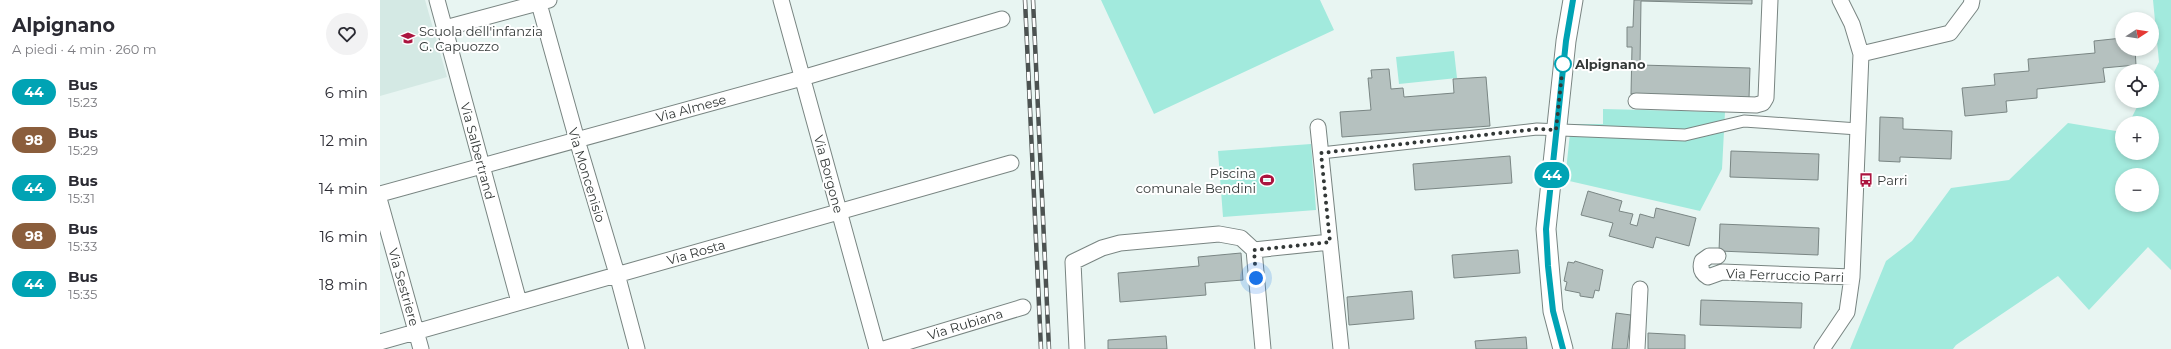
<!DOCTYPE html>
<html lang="it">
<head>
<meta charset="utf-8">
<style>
  :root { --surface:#fff; --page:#f2f2f3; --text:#2b2b33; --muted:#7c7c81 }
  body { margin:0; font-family:Montserrat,sans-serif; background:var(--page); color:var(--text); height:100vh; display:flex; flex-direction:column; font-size:15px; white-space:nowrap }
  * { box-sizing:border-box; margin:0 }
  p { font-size:13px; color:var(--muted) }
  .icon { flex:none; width:22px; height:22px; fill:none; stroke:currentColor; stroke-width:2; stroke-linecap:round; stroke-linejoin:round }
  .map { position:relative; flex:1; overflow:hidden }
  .sheet { display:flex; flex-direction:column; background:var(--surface); width:380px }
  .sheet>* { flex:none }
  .badge { padding:0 8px; border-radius:13px; font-size:14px; line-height:26px }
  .needle { width:26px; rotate:78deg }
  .fabs { position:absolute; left:1735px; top:12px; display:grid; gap:8px }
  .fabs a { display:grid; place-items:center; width:44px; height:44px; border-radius:50%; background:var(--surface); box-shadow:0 2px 6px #0003; font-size:20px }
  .you { position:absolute; width:20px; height:20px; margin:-10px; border:3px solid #fff; border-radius:50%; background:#1a73e8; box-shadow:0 0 0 6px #1a73e833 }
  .map>.badge { position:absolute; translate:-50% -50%; box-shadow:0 0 0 2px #fff }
  .round { display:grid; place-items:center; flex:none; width:42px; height:42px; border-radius:21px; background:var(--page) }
  .headline { display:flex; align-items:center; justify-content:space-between; height:68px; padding:0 12px }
  h1 { font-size:19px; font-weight:700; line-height:30px }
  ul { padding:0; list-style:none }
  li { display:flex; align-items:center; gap:12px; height:48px; padding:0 12px }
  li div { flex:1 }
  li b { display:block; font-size:15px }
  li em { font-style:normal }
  li .badge { min-width:44px; font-weight:700; text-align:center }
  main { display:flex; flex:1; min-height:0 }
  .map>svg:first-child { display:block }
</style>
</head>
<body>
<main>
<section class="sheet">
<div class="headline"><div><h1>Alpignano</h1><p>A piedi · 4 min · 260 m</p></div><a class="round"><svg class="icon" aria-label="heart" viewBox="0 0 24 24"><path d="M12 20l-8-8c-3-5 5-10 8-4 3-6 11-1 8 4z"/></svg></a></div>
<ul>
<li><span class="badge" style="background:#00a3b4;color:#fff">44</span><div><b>Bus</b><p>15:23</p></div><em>6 min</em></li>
<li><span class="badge" style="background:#8b5e3c;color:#fff">98</span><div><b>Bus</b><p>15:29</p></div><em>12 min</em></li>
<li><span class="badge" style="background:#00a3b4;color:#fff">44</span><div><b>Bus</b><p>15:31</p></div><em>14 min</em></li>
<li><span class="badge" style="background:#8b5e3c;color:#fff">98</span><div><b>Bus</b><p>15:33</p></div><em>16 min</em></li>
<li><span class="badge" style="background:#00a3b4;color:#fff">44</span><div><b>Bus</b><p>15:35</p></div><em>18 min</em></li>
</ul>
</section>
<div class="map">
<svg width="1791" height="349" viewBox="0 0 1791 349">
  <rect width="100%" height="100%" fill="#e8f5f2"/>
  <!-- built -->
  <path fill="#d4e9e4" d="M0 0H45L67 77 0 96Z"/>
  <!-- green -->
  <path fill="#a2eadd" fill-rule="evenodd" d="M721 0H940L954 30 774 114Z
    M1773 0H1791V270L1768 247 1709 310 1678 276 1576 345 1573 349H1470L1506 261 1532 241 1571 188 1629 180 1688 123 1742 132V153H1772V123H1749L1760 101H1772V76L1779 62ZM1742 175H1772V205H1742Z
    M1074 51 1077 78 1019 84 1016 57Z
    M1223 109 1345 112 1342 169 1320 211 1185 180 1191 124H1223Z
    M931 144 936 210 843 217 838 151Z"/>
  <!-- building -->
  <path fill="#b5c1bf" stroke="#7a8684" d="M1254 0H1372V4L1261 1 1260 65 1370 68 1369 98 1251 94 1252 47H1247V27H1253Z
    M1742 38V49H1755L1756 65 1723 68 1725 82 1657 89V98L1626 101 1627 112 1585 116 1582 88 1615 85 1614 74 1649 71 1648 59 1715 53 1714 41Z
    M1009 69 1011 89 1023 88 1024 97 1074 93 1073 79 1106 77 1110 126 962 137 960 112 991 110 988 78H992L991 70Z
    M1500 117 1523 118V129L1572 131 1571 159 1520 157V162L1499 161Z
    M1351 151 1439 154 1438 180 1350 177Z
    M1130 156 1132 183 1035 190 1033 164Z
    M1208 191 1242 201 1239 211 1253 214 1250 224 1257 226 1260 214 1274 218 1276 208 1316 218 1309 246 1276 237 1273 248 1229 236 1233 223 1201 215Z
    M1340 224 1439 228 1438 255 1339 251Z
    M1138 250 1140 273 1074 278 1072 255Z
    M861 253 863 280 825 283 826 295 740 302 738 273 819 266 818 257Z
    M1195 261 1223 270 1219 291 1215 290 1213 298 1200 296V293L1185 290 1187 282 1184 281 1188 262 1194 263Z
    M1032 291 1034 319 969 325 967 297Z
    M1321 300 1422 303 1421 328 1320 325Z
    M1236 313 1251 315 1247 349H1232Z
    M1268 333 1305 335V349H1268Z
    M786 336 787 349H728V340Z
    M1146 337 1147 349H1096L1095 341Z"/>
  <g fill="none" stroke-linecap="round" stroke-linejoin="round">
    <defs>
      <path id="pedestrian" d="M941 153 1157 129 1305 135 1364 121 1478 129"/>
      <path id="minor" d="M57 0 139 302
        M158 0 197 140 237 274 257 349
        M401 0 497 349
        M65 28 169 0
        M1481 54 1570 33 1591 5 1592 0
        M1256 101 1376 105 1383 103 1386 98 1390 0
        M938 127 961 349
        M0 194 422 78 622 19
        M0 202 41 349
        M1338 256H1329L1322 261C1320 268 1321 273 1328 277L1342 272 1472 277
        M0 342 631 163
        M504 349 643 307
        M697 349 693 262 722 248 740 243 839 234 861 238 874 250
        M883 349 874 250 950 242
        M1257 349 1260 289
        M1442 349 1467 312 1472 277 1481 54 1472 24 1460 0"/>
      <path id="tertiary" d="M1183 349 1173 311 1166 229 1186 41 1193 0"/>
    </defs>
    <!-- pedestrian casing -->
    <use href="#pedestrian" stroke="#798582" stroke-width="13"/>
    <!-- minor casing -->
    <use href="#minor" stroke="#798582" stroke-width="17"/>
    <!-- tertiary casing -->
    <use href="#tertiary" stroke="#798582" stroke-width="21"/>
    <!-- pedestrian -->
    <use href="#pedestrian" stroke="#fff" stroke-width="11"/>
    <!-- minor -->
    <use href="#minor" stroke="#fff" stroke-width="15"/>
    <!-- tertiary -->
    <use href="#tertiary" stroke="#fff" stroke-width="19"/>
    <defs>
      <path id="rail" d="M645 0 661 349
        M653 0 669 349"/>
    </defs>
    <!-- rail casing -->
    <use href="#rail" stroke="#4c5251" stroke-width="4.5"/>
    <!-- rail -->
    <use href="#rail" stroke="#fff" stroke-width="3" stroke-dasharray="9" stroke-linecap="butt"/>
  </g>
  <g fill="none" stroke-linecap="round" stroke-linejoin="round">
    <defs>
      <path id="line" d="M1183 349 1173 311 1168 266 1166 229 1186 41 1193 0"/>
    </defs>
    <!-- line casing -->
    <use href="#line" stroke="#fff" stroke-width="9"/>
    <!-- line -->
    <use href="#line" stroke="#00a3b4" stroke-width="6"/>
    <!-- walk -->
    <path stroke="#333837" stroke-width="4" stroke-dasharray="0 7.2" d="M876 278 874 250 950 242 941 153 1157 129 1176 130 1183 64"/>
  </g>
  <!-- icons -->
  <defs>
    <symbol id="school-bare" viewBox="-9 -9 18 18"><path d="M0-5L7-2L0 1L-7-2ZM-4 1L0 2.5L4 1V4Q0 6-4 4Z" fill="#ab153f" stroke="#fff" stroke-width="2.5" paint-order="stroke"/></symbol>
    <symbol id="stadium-bare" viewBox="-9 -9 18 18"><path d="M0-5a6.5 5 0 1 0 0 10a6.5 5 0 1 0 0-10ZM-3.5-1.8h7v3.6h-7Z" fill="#ab153f" stroke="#fff" stroke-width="2.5" paint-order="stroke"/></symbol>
    <symbol id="bus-bare" viewBox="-9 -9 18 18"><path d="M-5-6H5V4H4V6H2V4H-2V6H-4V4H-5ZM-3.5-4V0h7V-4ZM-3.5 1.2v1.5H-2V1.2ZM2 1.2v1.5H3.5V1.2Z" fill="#ab153f" stroke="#fff" stroke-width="2.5" paint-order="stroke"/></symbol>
  </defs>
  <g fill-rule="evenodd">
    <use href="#school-bare" x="18" y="28" width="20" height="20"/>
    <use href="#stadium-bare" x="877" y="170" width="20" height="20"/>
    <use href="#bus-bare" x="1476" y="170" width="20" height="20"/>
  </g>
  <!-- markers -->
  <circle fill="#fff" stroke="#00a3b4" stroke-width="2" cx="1183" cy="64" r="8"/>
  <g text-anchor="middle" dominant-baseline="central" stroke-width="4" stroke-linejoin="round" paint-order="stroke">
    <!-- poi labels -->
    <g font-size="13" fill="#333837" stroke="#fff" text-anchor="start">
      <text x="39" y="31">Scuola dell'infanzia<tspan x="39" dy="15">G. Capuozzo</tspan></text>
      <text x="876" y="173" text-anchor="end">Piscina<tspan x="876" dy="15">comunale Bendini</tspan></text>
      <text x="1497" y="180">Parri</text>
    </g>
    <!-- stop labels -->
    <g font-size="13" font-weight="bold" fill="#333837" stroke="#fff" text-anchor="start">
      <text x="1195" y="64">Alpignano</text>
    </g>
    <!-- street labels -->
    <g font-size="13" fill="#333837" stroke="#fff">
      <text transform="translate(311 108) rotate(-15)">Via Almese</text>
      <text transform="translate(98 151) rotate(75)">Via Salbertrand</text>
      <text transform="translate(449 174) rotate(75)">Via Borgone</text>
      <text transform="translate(207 175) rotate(73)">Via Moncenisio</text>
      <text transform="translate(316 252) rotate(-16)">Via Rosta</text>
      <text transform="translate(1405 275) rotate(2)">Via Ferruccio Parri</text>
      <text transform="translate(24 287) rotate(74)">Via Sestriere</text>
      <text transform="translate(585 324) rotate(-17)">Via Rubiana</text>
    </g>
  </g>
</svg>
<div class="fabs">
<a><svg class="needle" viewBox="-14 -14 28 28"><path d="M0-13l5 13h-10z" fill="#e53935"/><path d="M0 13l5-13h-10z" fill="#7c7c81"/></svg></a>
<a><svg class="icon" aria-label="locate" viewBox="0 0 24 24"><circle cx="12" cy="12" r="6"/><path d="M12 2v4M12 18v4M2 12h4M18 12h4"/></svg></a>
<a>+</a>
<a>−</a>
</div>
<div class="you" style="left:876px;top:278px"></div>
<b class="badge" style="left:1172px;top:175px;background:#00a3b4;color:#fff">44</b>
</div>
</main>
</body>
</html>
